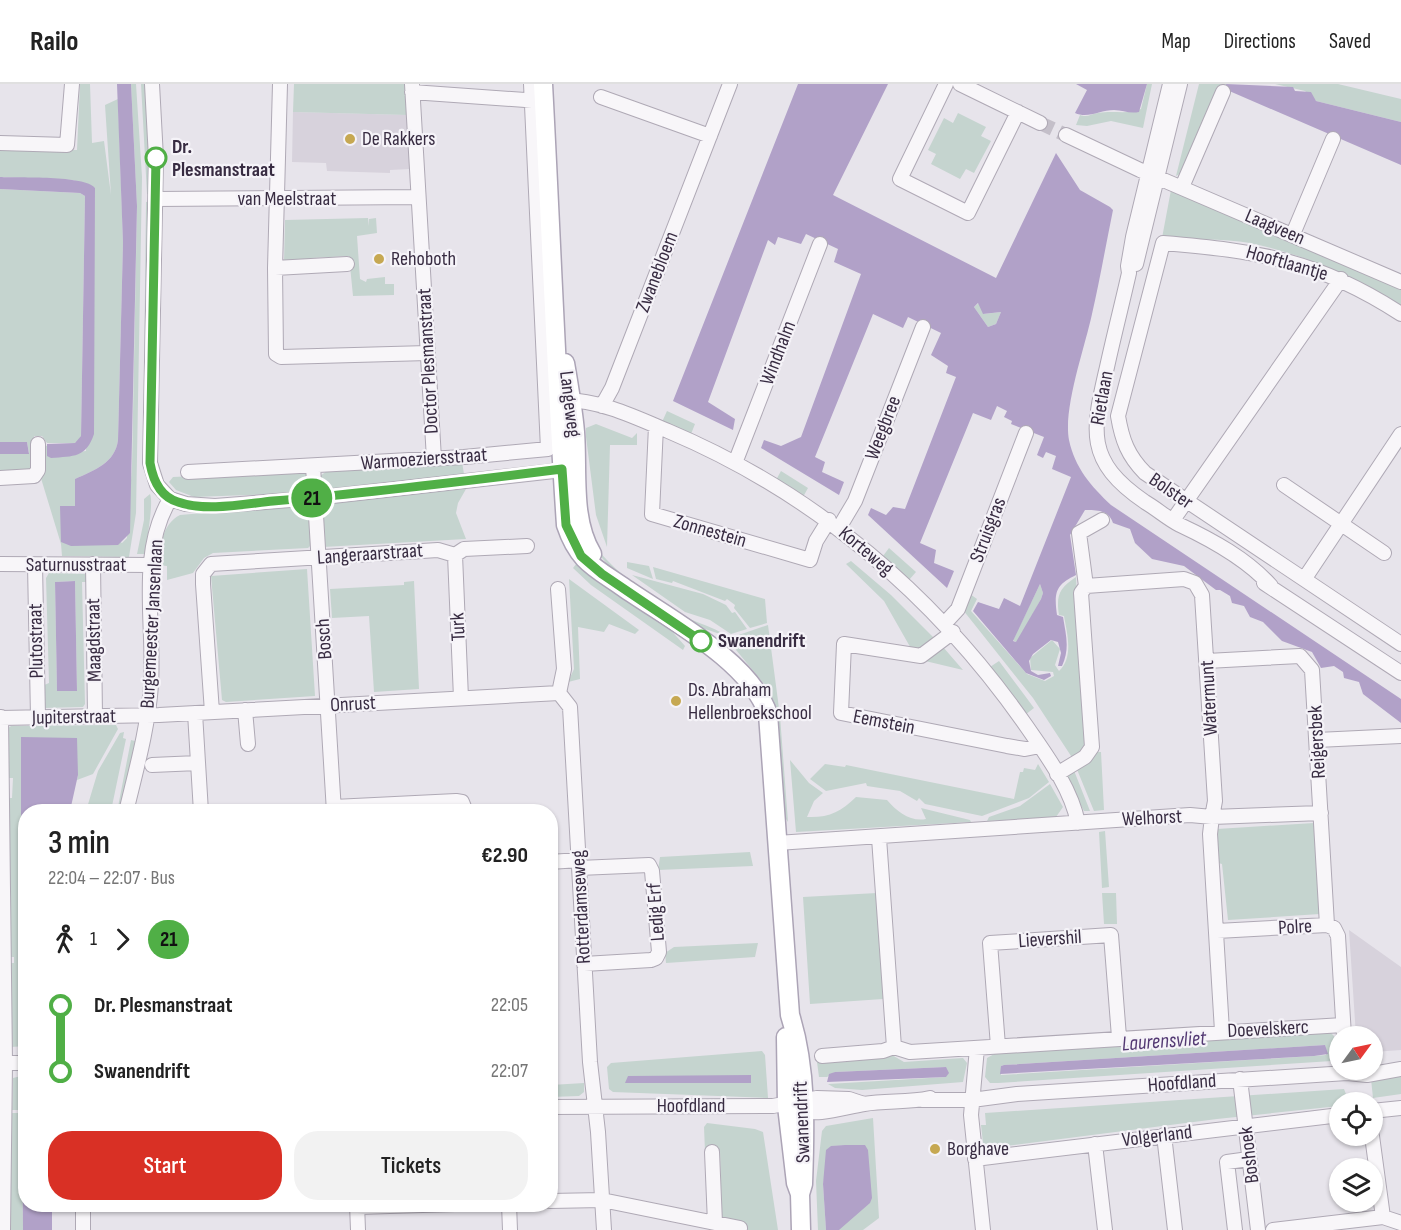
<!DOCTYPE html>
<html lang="en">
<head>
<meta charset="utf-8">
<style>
  :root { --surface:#fff; --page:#f2f2f2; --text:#222; --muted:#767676; --line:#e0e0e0; --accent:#d93025 }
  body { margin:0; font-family:"Sofia Sans Condensed",sans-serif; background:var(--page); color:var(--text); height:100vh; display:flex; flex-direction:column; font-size:22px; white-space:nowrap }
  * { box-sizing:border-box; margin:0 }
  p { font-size:20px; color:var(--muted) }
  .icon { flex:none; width:33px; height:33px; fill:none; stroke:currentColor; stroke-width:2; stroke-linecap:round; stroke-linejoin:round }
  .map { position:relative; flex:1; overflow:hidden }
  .side { position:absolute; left:18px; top:720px; width:540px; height:408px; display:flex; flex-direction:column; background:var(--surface); border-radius:24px; box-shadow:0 2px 4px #0004 }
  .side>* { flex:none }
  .badge { padding:0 12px; border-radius:20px; font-size:21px; line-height:39px }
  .needle { width:39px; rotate:57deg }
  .controls { position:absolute; left:1329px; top:942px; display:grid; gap:12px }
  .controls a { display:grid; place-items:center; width:54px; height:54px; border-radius:50%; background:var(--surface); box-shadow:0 2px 4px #0004; font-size:30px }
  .map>.badge { position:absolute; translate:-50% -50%; box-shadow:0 0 0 3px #fff }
  .legs { display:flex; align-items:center; gap:9px; height:66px; padding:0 30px; font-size:20px }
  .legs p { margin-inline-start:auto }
  .headline { display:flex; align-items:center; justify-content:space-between; height:102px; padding:0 30px }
  h1 { font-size:33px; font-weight:600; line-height:45px }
  .cta { display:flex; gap:12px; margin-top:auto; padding:12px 30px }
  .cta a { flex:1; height:69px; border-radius:24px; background:var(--accent); color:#fff; font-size:24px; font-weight:600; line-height:69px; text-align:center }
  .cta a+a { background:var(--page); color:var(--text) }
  ul { padding:0 30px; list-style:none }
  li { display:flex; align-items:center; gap:21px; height:66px; font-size:22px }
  li i { display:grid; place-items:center; width:9px; height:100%; margin:0 8px; background:currentColor }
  li i::after { content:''; width:15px; height:15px; margin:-8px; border:4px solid; border-radius:50%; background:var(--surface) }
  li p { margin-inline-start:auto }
  li:first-child i { background:linear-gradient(#0000 50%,currentColor 0) }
  li:last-child i { background:linear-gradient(currentColor 50%,#0000 0) }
  header { display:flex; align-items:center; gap:36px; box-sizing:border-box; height:84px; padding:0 30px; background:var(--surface); border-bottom:2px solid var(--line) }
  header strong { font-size:28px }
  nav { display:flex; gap:33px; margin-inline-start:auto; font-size:21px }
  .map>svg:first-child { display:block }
</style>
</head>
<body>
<header>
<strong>Railo</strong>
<nav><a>Map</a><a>Directions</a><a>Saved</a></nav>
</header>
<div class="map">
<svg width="1401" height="1146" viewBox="0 0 1401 1146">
  <rect width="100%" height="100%" fill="#e7e4eb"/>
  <!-- built -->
  <path fill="#d7d2dc" d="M293 28 407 31 410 85 390 86V89L327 87 326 79 292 78Z
    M1349 846 1401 883V966L1373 968 1372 952H1356Z"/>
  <!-- green -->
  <path fill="#c5d4cf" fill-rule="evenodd" d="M80 0H90L92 59 104 57 111 111 105 21 118 15 123 159 118 356C115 379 95 386 75 395L76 422H60L122 459 127 454 132 382 137 122 131 0H136L142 93 136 429 129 473 62 472 61 460 40 391 42 360 47 362V371L86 367 95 104 73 96 0 93V64L77 66Z
    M141 0H146L151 111 147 110Z
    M294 0H405L407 31 293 28Z
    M1147 0H1152L1143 44 1111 37 1087 42 1076 41 1080 31C1087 34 1091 30 1098 29 1114 26 1127 31 1141 25Z
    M1199 0H1226L1227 6 1183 88 1176 92Z
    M1275 0H1338L1401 15V38L1316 17 1305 7Z
    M958 29 986 43 981 52 991 57 974 89 966 85 960 95 931 80 936 70 928 66 944 34 953 39Z
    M0 105 80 109 85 112 81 352 79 357 75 359H47L42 352H34L33 386 0 390V370L29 369 27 358H0Z
    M1171 106 1339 176 1401 205V226C1357 193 1304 170 1250 159 1222 154 1190 156 1162 154Z
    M151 117 143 380 146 118Z
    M368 134 369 142V135L376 134 377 149 357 152 360 195 366 198 367 195 385 193V200H394V211L353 212 349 172 311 174 308 179 284 178 285 136Z
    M979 219 984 230 1001 228 996 240 988 243 974 223Z
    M667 327 695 340 691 350 662 338Z
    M596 340 632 354 637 349V361H610L607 463 596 431 586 353V344Z
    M462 378 464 390 328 407 320 403V392L327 387Z
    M299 387 306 388 309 393 308 404 302 409 194 413 176 406 169 398 173 393Z
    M781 387 808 404 803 413 776 396Z
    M466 405 458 419 456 429 466 455 323 463 322 421 330 417Z
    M150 410C154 421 146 455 146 470H137L144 436V415Z
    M299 421 308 423 311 427 313 459 308 464 213 469 204 474 193 489 167 496V482L157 481C160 463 162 440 180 431Z
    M1056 463C1064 473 1059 485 1051 494L1048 487 1053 465Z
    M889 464 916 488 909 496 883 472Z
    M595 466H598C619 492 654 515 684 532 698 540 713 542 726 552L690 540 610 483Z
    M580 475 669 544 685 562 683 566 591 501 573 484Z
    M851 477 891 511 936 556 919 568H913L884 517 846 480Z
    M627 478 649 482 653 495 627 484Z
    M653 483 765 515 767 539 750 544 734 524 735 521 727 515 725 517 673 497 672 499 656 495Z
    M307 485 315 612 226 618 222 616 211 492Z
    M49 489 87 490V498H82L85 620 83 623 44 624 42 602 49 599 46 494ZM75 497 77 607H57L55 498Z
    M632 491 703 510 726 521 732 529 735 528 747 545 731 550 710 536 685 528Z
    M1076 493 1086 663 1073 675 1033 614 963 526 970 510 977 515 971 527 1027 590 1045 597 1054 592 1053 588 1031 586 1030 574 1052 556 1060 565 1055 581 1059 587C1074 573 1067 549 1064 532L1059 531C1056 512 1059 504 1076 493Z
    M569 495 639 546 635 550 609 540 604 548 578 543 580 595 568 598 574 585Z
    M414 497 419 605 374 608 369 532 332 534 330 505 404 501V498Z
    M1040 500 1043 509 1041 515 1017 559 1013 556Z
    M768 541 780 632 788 738 784 732 778 633 764 600 727 555Z
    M943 563 963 586 921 576Z
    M999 577 1034 624 1025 631 990 583Z
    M116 641 118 645 93 690 77 696 78 691 21 653V956H25L26 962 11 963 10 879H14V873H10L8 714H12L13 694H8L7 645 11 642Z
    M124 648 123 654 126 655 111 727H86L98 687 120 649Z
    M131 656 135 657 121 727 117 728Z
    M1095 668H1101L1104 726 1094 727 1076 683Z
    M790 676 809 699 823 709 814 717 807 733C828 734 841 728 856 713L887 716C897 728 911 738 926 735L921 724 970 736 971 738 796 748Z
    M825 680 845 683 846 681 1014 715 1020 688H1023L1024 684 1035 686 1038 680 1049 698 1029 714 982 732 925 720 919 714 917 717 900 707 867 702 866 699 826 707 810 695Z
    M1073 684 1090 727H1084L1068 698 1067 690Z
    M1050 700 1063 723 1056 733 987 737 989 733 1020 722Z
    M1314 739 1320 830 1228 836 1222 780 1218 779 1217 745Z
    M1105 747 1109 803 1102 804 1099 748Z
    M750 768 753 782 658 786 660 773Z
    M877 809 883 915 810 920 803 813Z
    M1102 809H1116L1117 840H1104Z
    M758 859 755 873 666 879 665 869 674 863Z
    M1331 949 1334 952 1337 967 1332 977 998 999H990L985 993 987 974 996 969ZM1325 961 1326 971 1314 972 1001 991V982L1004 981Z
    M762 967 765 971 768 1014 613 1008 609 1005 607 983 611 979Z
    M892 971 904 978 963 974 967 979 963 998 862 1006 835 1004 828 1000 946 993V983L835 988 827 993H819L817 978Z
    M25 991V1026H12L13 994Z
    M1401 991V1010L1373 1014 1371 995Z
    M584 999V1008L579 1012 551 1013V1001Z
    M1344 1005 1349 1018H1340L1339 1022 1217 1035 990 1064 983 1059 981 1041H986L985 1029Z
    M8 1029H25L22 1036 23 1146H8Z
    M873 1034 879 1134 863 1146H839L865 1061 831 1062 823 1100 826 1146H818L816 1097 822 1047 826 1042Z
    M707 1039 755 1045 763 1048 778 1146H741L722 1136 720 1067 712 1066 705 1068 704 1043Z"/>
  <!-- water -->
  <path fill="#b1a1c8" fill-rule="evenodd" d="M117 0H131L137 122 130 449 118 461 71 462 61 458 60 422H75V395C95 386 115 379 118 356L123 159Z
    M798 0H888L833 111 996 194 1056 69 1080 106 1110 123 1113 126C1106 160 1100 195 1092 230 1085 263 1063 324 1069 356 1075 384 1091 402 1111 421L1401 615V639L1363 610 1359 598 1344 594 1343 588 1334 582 1321 584 1312 568 1282 557 1263 538 1250 533 1244 522 1232 519 1230 512 1220 506H1216L1184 482 1152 475 1135 459 1130 445 1113 439C1109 426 1097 426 1085 426L1070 451 1076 491C1055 501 1054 509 1057 531L1063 533C1066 551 1070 565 1062 582H1058L1061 569 1058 558 1051 556 1033 570 1029 577 1031 587 1038 591 1050 589 1051 592 1044 596 1026 589 973 527 978 518 999 525 1004 514 1020 522 1071 393 1052 385 1056 372 1046 368 1043 374 1037 371 1044 353 1011 340 1012 337 1004 333 1007 327 997 322 991 336 973 329 920 459 936 466 934 479 954 487 947 504 868 431 871 424 886 431 893 423 905 425 956 293 946 289 948 282 931 271 941 249 908 233 903 244 873 230 815 373 825 378 822 388 844 398 839 411 761 364 764 356 781 362 801 353 861 190 834 178 838 165 806 150 801 160 778 153 775 161 768 156 708 318 735 335 733 346 673 317ZM978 219 983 230 1001 228 996 240 988 243 974 223ZM1040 500 1043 509 1041 515 1016 558 1013 557Z
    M1076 0H1147L1139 28C1129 30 1123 26 1114 26 1100 26 1088 35 1075 29L1087 6Z
    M1226 0 1293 3 1295 7 1311 8 1316 17 1401 38V81L1227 6Z
    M0 93C18 94 85 91 95 104L94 350C86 374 74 372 51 374L47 372V360L75 359 81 352 85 112 80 109 0 105Z
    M0 358H27L29 370H0Z
    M75 497 77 607H57L55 498Z
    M21 653 77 654 78 691 70 727 26 728V956H21Z
    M1325 961 1328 970 1314 972 1000 990 1001 982 1004 981Z
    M946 983 949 989 946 993 827 998 829 990 835 988Z
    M751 991V999H625L628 992Z
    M25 1034 26 1120 52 1121V1146H23L22 1036Z
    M845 1061H865L868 1066 872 1114 870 1119 839 1146H826L823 1100 826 1066 831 1062Z"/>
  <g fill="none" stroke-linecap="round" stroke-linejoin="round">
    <!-- minor-tunnel -->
    <path stroke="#c4bfc9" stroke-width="14" stroke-dasharray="14 7" stroke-linecap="butt" d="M1040 39 1066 51"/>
    <defs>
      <path id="minor" d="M152 0 156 74 150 379 157 401 170 415 186 420 215 422 315 414 572 385
        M280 0 275 184 276 270 281 273 428 269
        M412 0 434 375
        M946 0 900 95 968 129 1018 28
        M960 0 1040 39
        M1170 0 1133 153 1128 182 1129 189C1122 220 1114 251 1107 283 1092 347 1085 377 1145 418 1157 425 1168 435 1180 441 1212 456 1247 475 1271 502
        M412 8 539 17
        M601 13 710 52
        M1066 51 1140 86 1401 198
        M0 59 67 61 72 0
        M1182 103 1223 8
        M156 115 418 113
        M1293 150 1333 55
        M1136 180 1180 0
        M275 184 347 180
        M1401 230C1318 176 1259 167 1163 159L1118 332C1122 356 1128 372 1145 389L1401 560
        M564 316C600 316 635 333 668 347 815 409 936 512 1027 643 1047 672 1071 704 1078 739
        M602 322 612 304 730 0
        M656 342 652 430 810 476 816 457 829 436
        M735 379 820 160
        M313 382 334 728
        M188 388 464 373 548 365 531 0
        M0 394 34 392 38 386V360
        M1284 401 1384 469
        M1173 436 1341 195
        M839 444 855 417 923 243
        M455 471 461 614
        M0 480 151 481
        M93 480 95 632
        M35 481 38 633
        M1305 494 1401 350
        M1264 499 1401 589
        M1086 502 1184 495 1195 499 1202 511 1215 717 1212 733 1321 729
        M558 505 564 585 559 609 570 623 590 978 598 1048 604 1146
        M945 539 958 525 1026 349
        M953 548 921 572 844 560 841 629 1007 662 1025 665 1040 662
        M1207 577 1300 572 1312 586 1327 841
        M245 626 248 660
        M212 628 203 500V490L211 480 438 466 455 471 464 465 527 462
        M195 629 201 728
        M1 633 5 979 3 1146
        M0 634 159 631 559 609
        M1317 656 1401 652
        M152 681 198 679
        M1057 690 1085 673 1092 663 1081 509 1086 502 1079 449 1102 436
        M334 723 456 717 462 718 466 728
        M126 728C136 686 148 644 151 601 155 539 137 471 170 415
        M879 754 894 963
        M777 759 1190 731 1212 733 1210 750 1222 947
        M550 778 579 776
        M579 784 649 781 652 787 659 868 656 874 651 876 584 880
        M1217 847 1327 841 1334 844 1338 852 1344 952
        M998 962 990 859 1111 851 1119 953
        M894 963 910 968 1343 941
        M977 964 971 1031 983 1146
        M822 972 883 967 894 963
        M0 979H26
        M1240 995 1258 1146
        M922 1016H972L1017 1010 1347 989 1367 991 1401 985
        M550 1023 773 1022 817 1014 849 1015 864 1020
        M795 1025C818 1033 841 1024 864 1020 886 1016 908 1019 930 1014
        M1372 1027 1401 1024
        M1164 1051 1175 1146
        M1095 1060 1105 1146
        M712 1068 715 1139
        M975 1075 1340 1031
        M550 1117 602 1116 740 1144
        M357 1120 358 1146
        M509 1120 510 1146
        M357 1123 455 1120
        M1383 1133 1401 1139
        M83 1146V1120
        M1235 1146 1227 1078 1249 1075
        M1273 1146 1383 1133 1372 1052"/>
      <path id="major" d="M543 0C551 147 556 294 566 441 578 477 594 483 623 503 669 535 750 577 768 630L790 931C807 985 805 1044 803 1100L800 1110
        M565 279C569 302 573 325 575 348 578 388 571 435 592 470
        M786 953 787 1022 796 1099 800 1110 801 1146"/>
    </defs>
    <!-- minor casing -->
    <use href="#minor" stroke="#afa9b5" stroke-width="16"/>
    <!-- major casing -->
    <use href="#major" stroke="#aca4b6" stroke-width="21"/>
    <!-- minor -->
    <use href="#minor" stroke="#f8f6f9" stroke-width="14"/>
    <!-- major -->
    <use href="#major" stroke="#fff" stroke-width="18"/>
  </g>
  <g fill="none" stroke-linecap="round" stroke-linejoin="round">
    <defs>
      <path id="line-1" d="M156 74 150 379C153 396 161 413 178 418 206 428 244 420 273 417 370 409 466 397 562 385L566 441 581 472 602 490 701 557"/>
    </defs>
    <!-- line-1 casing -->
    <use href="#line-1" stroke="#fff" stroke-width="14"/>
    <!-- line-1 -->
    <use href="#line-1" stroke="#50af46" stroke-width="9"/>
  </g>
  <!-- markers -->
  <g fill="#c6a852" stroke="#f5f3f8" stroke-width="2">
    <circle cx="350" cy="55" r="6"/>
    <circle cx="379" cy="175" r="6"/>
    <circle cx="676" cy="617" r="6"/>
    <circle cx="935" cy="1065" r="6"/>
  </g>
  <g fill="#fff" stroke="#50af46" stroke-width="3">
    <circle cx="156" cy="74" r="10"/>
    <circle cx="701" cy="557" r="10"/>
  </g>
  <g text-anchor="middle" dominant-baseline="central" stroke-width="4.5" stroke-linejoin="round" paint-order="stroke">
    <!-- poi labels -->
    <g font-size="20" fill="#382c42" stroke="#f5f3f8" text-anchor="start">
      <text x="362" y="55">De Rakkers</text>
      <text x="391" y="175">Rehoboth</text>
      <text x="688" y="606">Ds. Abraham<tspan x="688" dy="23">Hellenbroekschool</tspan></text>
      <text x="947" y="1065">Borghave</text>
    </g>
    <!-- stop labels -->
    <g font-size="20" font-weight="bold" fill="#382c42" stroke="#f5f3f8" text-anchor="start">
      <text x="172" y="63">Dr.<tspan x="172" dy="23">Plesmanstraat</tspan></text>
      <text x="718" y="557">Swanendrift</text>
    </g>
    <!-- street labels -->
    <g font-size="20" fill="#382c42" stroke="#f5f3f8">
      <text x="287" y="115">van Meelstraat</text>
      <text transform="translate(1275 143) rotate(23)">Laagveen</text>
      <text transform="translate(1287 179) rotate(16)">Hooftlaantje</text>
      <text transform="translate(657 188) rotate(-69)">Zwanebloem</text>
      <text transform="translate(778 269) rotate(-69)">Windhalm</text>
      <text transform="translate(428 277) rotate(-93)">Doctor Plesmanstraat</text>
      <text transform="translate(1102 314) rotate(-80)">Rietlaan</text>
      <text transform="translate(570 320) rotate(83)">Langeweg</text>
      <text transform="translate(883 344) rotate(-69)">Weegbree</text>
      <text transform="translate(424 375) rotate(-4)">Warmoeziersstraat</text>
      <text transform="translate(1171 407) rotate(34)">Bolster</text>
      <text transform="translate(988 446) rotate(-69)">Struisgras</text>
      <text transform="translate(710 447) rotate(16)">Zonnestein</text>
      <text transform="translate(866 467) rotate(40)">Korteweg</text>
      <text transform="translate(370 470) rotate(-4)">Langeraarstraat</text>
      <text x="76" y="481">Saturnusstraat</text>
      <text transform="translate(152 540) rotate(-87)">Burgemeester Jansenlaan</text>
      <text transform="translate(458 543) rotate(-93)">Turk</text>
      <text transform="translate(324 555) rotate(-94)">Bosch</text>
      <text transform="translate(94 556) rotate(-91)">Maagdstraat</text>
      <text transform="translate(36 557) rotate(-91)">Plutostraat</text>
      <text transform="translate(1209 614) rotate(-93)">Watermunt</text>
      <text transform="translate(353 620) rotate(-3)">Onrust</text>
      <text transform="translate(74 633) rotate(-1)">Jupiterstraat</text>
      <text transform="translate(884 638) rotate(11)">Eemstein</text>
      <text transform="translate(1317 658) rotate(-93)">Reigersbek</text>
      <text transform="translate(1152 734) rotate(-3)">Welhorst</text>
      <text transform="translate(581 823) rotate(-93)">Rotterdamseweg</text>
      <text transform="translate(656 828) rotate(-94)">Ledig Erf</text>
      <text transform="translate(1295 843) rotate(-3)">Polre</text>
      <text transform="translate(1050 855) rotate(-4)">Lievershil</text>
      <text transform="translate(1268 945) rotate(-3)">Doevelskerc</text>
      <text transform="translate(1182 999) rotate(-4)">Hoofdland</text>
      <text x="691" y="1022">Hoofdland</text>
      <text transform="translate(802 1038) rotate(-92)">Swanendrift</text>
      <text transform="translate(1157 1052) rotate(-7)">Volgerland</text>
      <text transform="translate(1249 1071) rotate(-97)">Boshoek</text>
    </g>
    <!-- water labels -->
    <g font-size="21" font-style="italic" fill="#533973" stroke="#f5f3f8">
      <text transform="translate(1164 957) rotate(-4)">Laurensvliet</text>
    </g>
  </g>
</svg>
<div class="controls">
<a><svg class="needle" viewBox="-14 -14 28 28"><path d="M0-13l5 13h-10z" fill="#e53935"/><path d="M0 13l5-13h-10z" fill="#767676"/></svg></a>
<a><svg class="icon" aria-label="locate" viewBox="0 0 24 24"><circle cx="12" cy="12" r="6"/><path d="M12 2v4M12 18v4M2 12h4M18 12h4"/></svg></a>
<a><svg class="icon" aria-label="layers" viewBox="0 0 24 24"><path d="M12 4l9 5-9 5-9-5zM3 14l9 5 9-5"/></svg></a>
</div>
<b class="badge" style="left:312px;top:414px;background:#50af46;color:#111">21</b>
<section class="side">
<div class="headline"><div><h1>3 min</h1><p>22:04 – 22:07 · Bus</p></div><b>€2.90</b></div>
<div class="legs"><svg class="icon" aria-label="walk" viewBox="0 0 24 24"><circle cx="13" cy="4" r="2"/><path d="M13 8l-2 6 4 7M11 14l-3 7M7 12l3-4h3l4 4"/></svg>1<svg class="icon" aria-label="forward" viewBox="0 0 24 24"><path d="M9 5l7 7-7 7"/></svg><b class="badge" style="background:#50af46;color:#111">21</b></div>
<ul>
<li><i style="color:#50af46"></i><b>Dr. Plesmanstraat</b><p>22:05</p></li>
<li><i style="color:#50af46"></i><b>Swanendrift</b><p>22:07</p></li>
</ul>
<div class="cta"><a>Start</a><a>Tickets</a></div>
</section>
</div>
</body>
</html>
